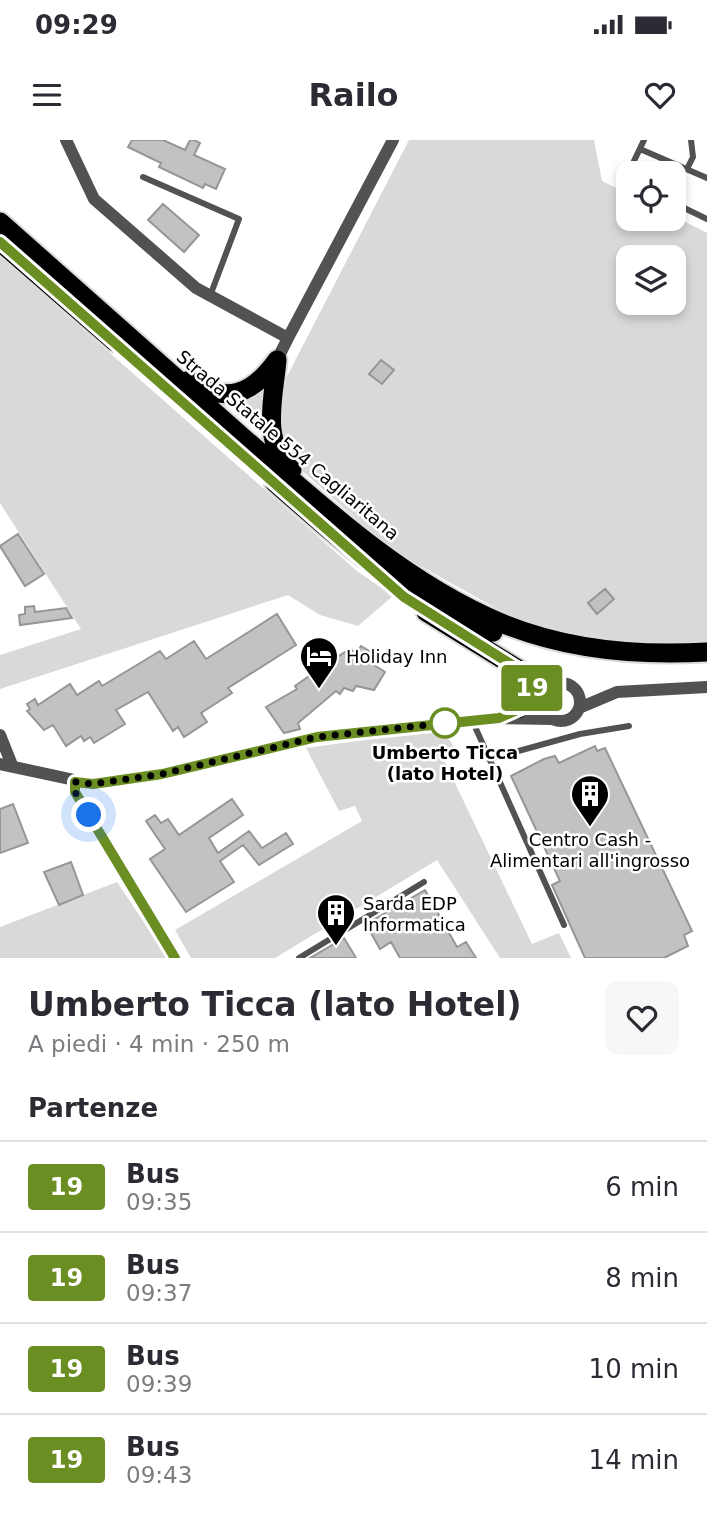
<!DOCTYPE html>
<html lang="it">
<head>
<meta charset="utf-8">
<style>
  :root { --surface:#fff; --page:#f7f7f7; --text:#2b2b33; --muted:#7c7c81; --line:#e1e1e2 }
  body { margin:0; font-family:"DejaVu Sans",sans-serif; background:var(--page); color:var(--text); height:100vh; display:flex; flex-direction:column; font-size:26px; white-space:nowrap }
  * { box-sizing:border-box; margin:0 }
  p { font-size:23px; color:var(--muted) }
  .icon { flex:none; width:38px; height:38px; fill:none; stroke:currentColor; stroke-width:2; stroke-linecap:round; stroke-linejoin:round }
  .map { position:relative; height:818px; overflow:hidden }
  .panel { display:flex; flex-direction:column; background:var(--surface); flex:1 }
  .panel>* { flex:none }
  .badge { padding:0 14px; border-radius:5px; font-size:24px; line-height:46px }
  .fabs { position:absolute; left:616px; top:21px; display:grid; gap:14px }
  .fabs a { display:grid; place-items:center; width:70px; height:70px; border-radius:14px; background:var(--surface); box-shadow:0 4px 10px #0003; font-size:35px }
  .you { position:absolute; width:35px; height:35px; margin:-18px; border:5px solid #fff; border-radius:50%; background:#1a73e8; box-shadow:0 0 0 10px #1a73e833 }
  .map>.badge { position:absolute; translate:-50% -50%; box-shadow:0 0 0 4px #fff }
  h2 { padding:0 28px; font-size:26px; line-height:63px }
  .round { display:grid; place-items:center; flex:none; width:74px; height:74px; border-radius:14px; background:var(--page) }
  .headline { display:flex; align-items:center; justify-content:space-between; height:119px; padding:0 28px }
  h1 { font-size:33px; font-weight:800; line-height:52px }
  ul { padding:0; list-style:none }
  li { display:flex; align-items:center; gap:21px; height:91px; padding:0 28px; border-top:2px solid var(--line) }
  li div { flex:1 }
  li b { display:block; font-size:26px }
  li em { font-style:normal }
  li .badge { min-width:77px; font-weight:700; text-align:center }
  .status { display:flex; justify-content:space-between; align-items:center; height:49px; padding:0 35px; background:var(--surface); direction:ltr }
  .status svg { height:19px; fill:currentColor }
  header { display:flex; justify-content:space-between; align-items:center; height:91px; padding:0 28px; background:var(--surface); font-size:32px; font-weight:800 }
  .map>svg:first-child { display:block }
</style>
</head>
<body>
<div class="status"><b>09:29</b><svg viewBox="0 0 49 12"><path d="M0 12V9h3v3zM5 12V6h3v6zM10 12V3h3v9zM15 12V0h3v12zM26 1h20v11H26zM47 4h2v5h-2z"/></svg></div>
<header><svg class="icon" aria-label="menu" viewBox="0 0 24 24"><path d="M4 6h16M4 12h16M4 18h16"/></svg>Railo<svg class="icon" aria-label="heart" viewBox="0 0 24 24"><path d="M12 20l-8-8c-3-5 5-10 8-4 3-6 11-1 8 4z"/></svg></header>
<div class="map">
<svg width="707" height="818" viewBox="0 0 707 818">
  <rect width="100%" height="100%" fill="#fff"/>
  <!-- green -->
  <path fill="#d9d9d9" fill-rule="evenodd" d="M409 0H594L602 41 628 54V79H674V76L707 93V506L590 501 523 483 393 411 293 323 280 296 281 248ZM628 117H674V163H628Z
    M0 116 357 431 393 456 358 486 320 475 288 455 0 549V515L81 489 0 363Z
    M269 233 270 299 223 259Z
    M436 590C448 595 453 603 457 615L443 618 532 804 559 793 571 818H500L437 720 275 818H191L175 790 362 681 355 666 339 671 306 608Z
    M117 742 168 818H0V787Z"/>
  <!-- building -->
  <path fill="#c2c2c2" stroke="#969696" stroke-width="2" d="M132 0H163L185 10 190 0H194L200 3 194 15 225 29 216 49 205 44 203 48 159 27 161 23 128 7Z
    M163 64 199 95 184 112 148 80Z
    M381 220 394 230 382 244 369 234Z
    M18 394 44 434 25 446 0 406Z
    M605 449 614 459 597 474 588 463Z
    M34 466 35 472 66 468 72 478 20 485 19 475 25 474V467Z
    M277 474 296 505 228 548 232 553 201 573 207 582 184 597 178 587 173 591 148 552 116 570 125 584 94 603 90 597 84 601 81 596 66 606 53 585 44 590 27 571 30 569 27 564 35 559 38 565 70 544 77 555 99 541 102 546 160 511 166 519 194 501 206 519Z
    M361 506 376 515 371 523 385 532 374 550 356 546 353 551 344 548 340 554 336 551 298 583 300 589 284 593 266 567 297 549 295 546 329 522 350 509 356 513Z
    M595 606 597 611 605 608 692 791 684 795 688 806 664 818H585L552 745 560 741 511 636 544 619 555 616 559 623Z
    M232 659 243 675 209 698 218 713 249 691 262 708 286 693 293 704 259 725 243 705 220 721 234 742 186 772 150 719 165 709 146 681 155 675 161 683 168 679 179 695Z
    M13 664 28 703 0 713V669Z
    M71 722 83 755 59 765 44 732Z
    M425 750 457 807 466 802 476 818H400L391 802 380 809 366 784Z
    M344 798 356 818H310Z"/>
  <g fill="none" stroke-linecap="round" stroke-linejoin="round">
    <defs>
      <path id="trunk" d="M0 82C82 155 164 228 246 300 323 367 404 442 499 482 563 509 638 516 707 512
        M0 102 115 202
        M277 220C274 257 260 301 292 330
        M189 240C226 265 252 255 277 220
        M274 342C343 403 405 458 493 492
        M426 472 520 530 542 559
        M518 569 527 541"/>
    </defs>
    <!-- trunk casing -->
    <use href="#trunk" stroke="#dbdbdb" stroke-width="23"/>
    <!-- service -->
    <path stroke="#525252" stroke-width="6" d="M640 9 707 38
      M687 29 693 17 691 0
      M143 37 239 79 210 156
      M628 41 625 40 644 0
      M674 63 707 79
      M472 580 564 785
      M489 619 580 594 629 586
      M299 818 424 742"/>
    <!-- minor -->
    <path stroke="#525252" stroke-width="12" d="M66 0 94 59 196 148 288 198 277 220
      M288 198 393 0
      M542 562a19 19 0 1 1 38 0a19 19 0 1 1-38 0Z
      M579 568 617 552 707 547
      M0 595 12 625
      M0 624 93 644 162 634 317 597 499 578 553 579
      M76 642 75 652 175 818"/>
    <!-- trunk -->
    <use href="#trunk" stroke="#000" stroke-width="19"/>
  </g>
  <g fill="none" stroke-linecap="round" stroke-linejoin="round">
    <defs>
      <path id="line" d="M0 102 404 457 520 530 542 559 499 578 317 597 162 634 93 644 75 642V652L175 818"/>
    </defs>
    <!-- line casing -->
    <use href="#line" stroke="#fff" stroke-width="16"/>
    <!-- line -->
    <use href="#line" stroke="#6b8e23" stroke-width="10"/>
    <!-- walk -->
    <path stroke="#000" stroke-width="7" stroke-dasharray="0 12.6" d="M89 675 75 652V642L93 644 162 634 317 597 445 583"/>
  </g>
  <!-- icons -->
  <defs>
    <symbol id="hotel-pin" viewBox="-11 -11 22 30"><path d="M0 17L-7.5 6A9.5 9.5 0 1 1 7.5 6Z" fill="#000" stroke="#fff"/><path d="M-6-4.5h1.5V1H6V5H4.5V3h-9V5H-6ZM-4 0a1.8 1.8 0 1 1 3.6 0ZM.5 0V-2.5h3Q6-2.5 6 0Z" fill="#fff"/></symbol>
    <symbol id="building-pin" viewBox="-11 -11 22 30"><path d="M0 17L-7.5 6A9.5 9.5 0 1 1 7.5 6Z" fill="#000" stroke="#fff"/><path d="M-4-6H4V6H1V3H-1V6H-4ZM-2.5-4.3h1.7v1.8h-1.7ZM.8-4.3h1.7v1.8H.8ZM-2.5-1h1.7V.8h-1.7ZM.8-1h1.7V.8H.8Z" fill="#fff"/></symbol>
  </defs>
  <g fill-rule="evenodd">
    <use href="#hotel-pin" x="297" y="494" width="44" height="60"/>
    <use href="#building-pin" x="568" y="632" width="44" height="60"/>
    <use href="#building-pin" x="314" y="751" width="44" height="60"/>
  </g>
  <!-- markers -->
  <circle fill="#fff" stroke="#6b8e23" stroke-width="3.5" cx="445" cy="583" r="14"/>
  <g text-anchor="middle" dominant-baseline="central" stroke-width="5" stroke-linejoin="round" paint-order="stroke">
    <!-- street labels -->
    <g font-size="18" fill="#000" stroke="#fff">
      <text transform="translate(288 305) rotate(40)">Strada Statale 554 Cagliaritana</text>
    </g>
    <!-- poi labels -->
    <g font-size="18" fill="#000" stroke="#fff" text-anchor="start">
      <text x="346" y="516">Holiday Inn</text>
      <text x="590" y="699" text-anchor="middle">Centro Cash -<tspan x="590" dy="21">Alimentari all'ingrosso</tspan></text>
      <text x="363" y="763">Sarda EDP<tspan x="363" dy="21">Informatica</tspan></text>
    </g>
    <!-- stop labels -->
    <g font-size="18" font-weight="bold" fill="#000" stroke="#fff">
      <text x="445" y="612">Umberto Ticca<tspan x="445" dy="21">(lato Hotel)</tspan></text>
    </g>
  </g>
</svg>
<div class="fabs">
<a><svg class="icon" aria-label="locate" viewBox="0 0 24 24"><circle cx="12" cy="12" r="6"/><path d="M12 2v4M12 18v4M2 12h4M18 12h4"/></svg></a>
<a><svg class="icon" aria-label="layers" viewBox="0 0 24 24"><path d="M12 4l9 5-9 5-9-5zM3 14l9 5 9-5"/></svg></a>
</div>
<div class="you" style="left:89px;top:675px"></div>
<b class="badge" style="left:532px;top:548px;background:#6b8e23;color:#fff">19</b>
</div>
<section class="panel">
<div class="headline"><div><h1>Umberto Ticca (lato Hotel)</h1><p>A piedi · 4 min · 250 m</p></div><a class="round"><svg class="icon" aria-label="heart" viewBox="0 0 24 24"><path d="M12 20l-8-8c-3-5 5-10 8-4 3-6 11-1 8 4z"/></svg></a></div>
<h2>Partenze</h2>
<ul>
<li><span class="badge" style="background:#6b8e23;color:#fff">19</span><div><b>Bus</b><p>09:35</p></div><em>6 min</em></li>
<li><span class="badge" style="background:#6b8e23;color:#fff">19</span><div><b>Bus</b><p>09:37</p></div><em>8 min</em></li>
<li><span class="badge" style="background:#6b8e23;color:#fff">19</span><div><b>Bus</b><p>09:39</p></div><em>10 min</em></li>
<li><span class="badge" style="background:#6b8e23;color:#fff">19</span><div><b>Bus</b><p>09:43</p></div><em>14 min</em></li>
</ul>
</section>
</body>
</html>
